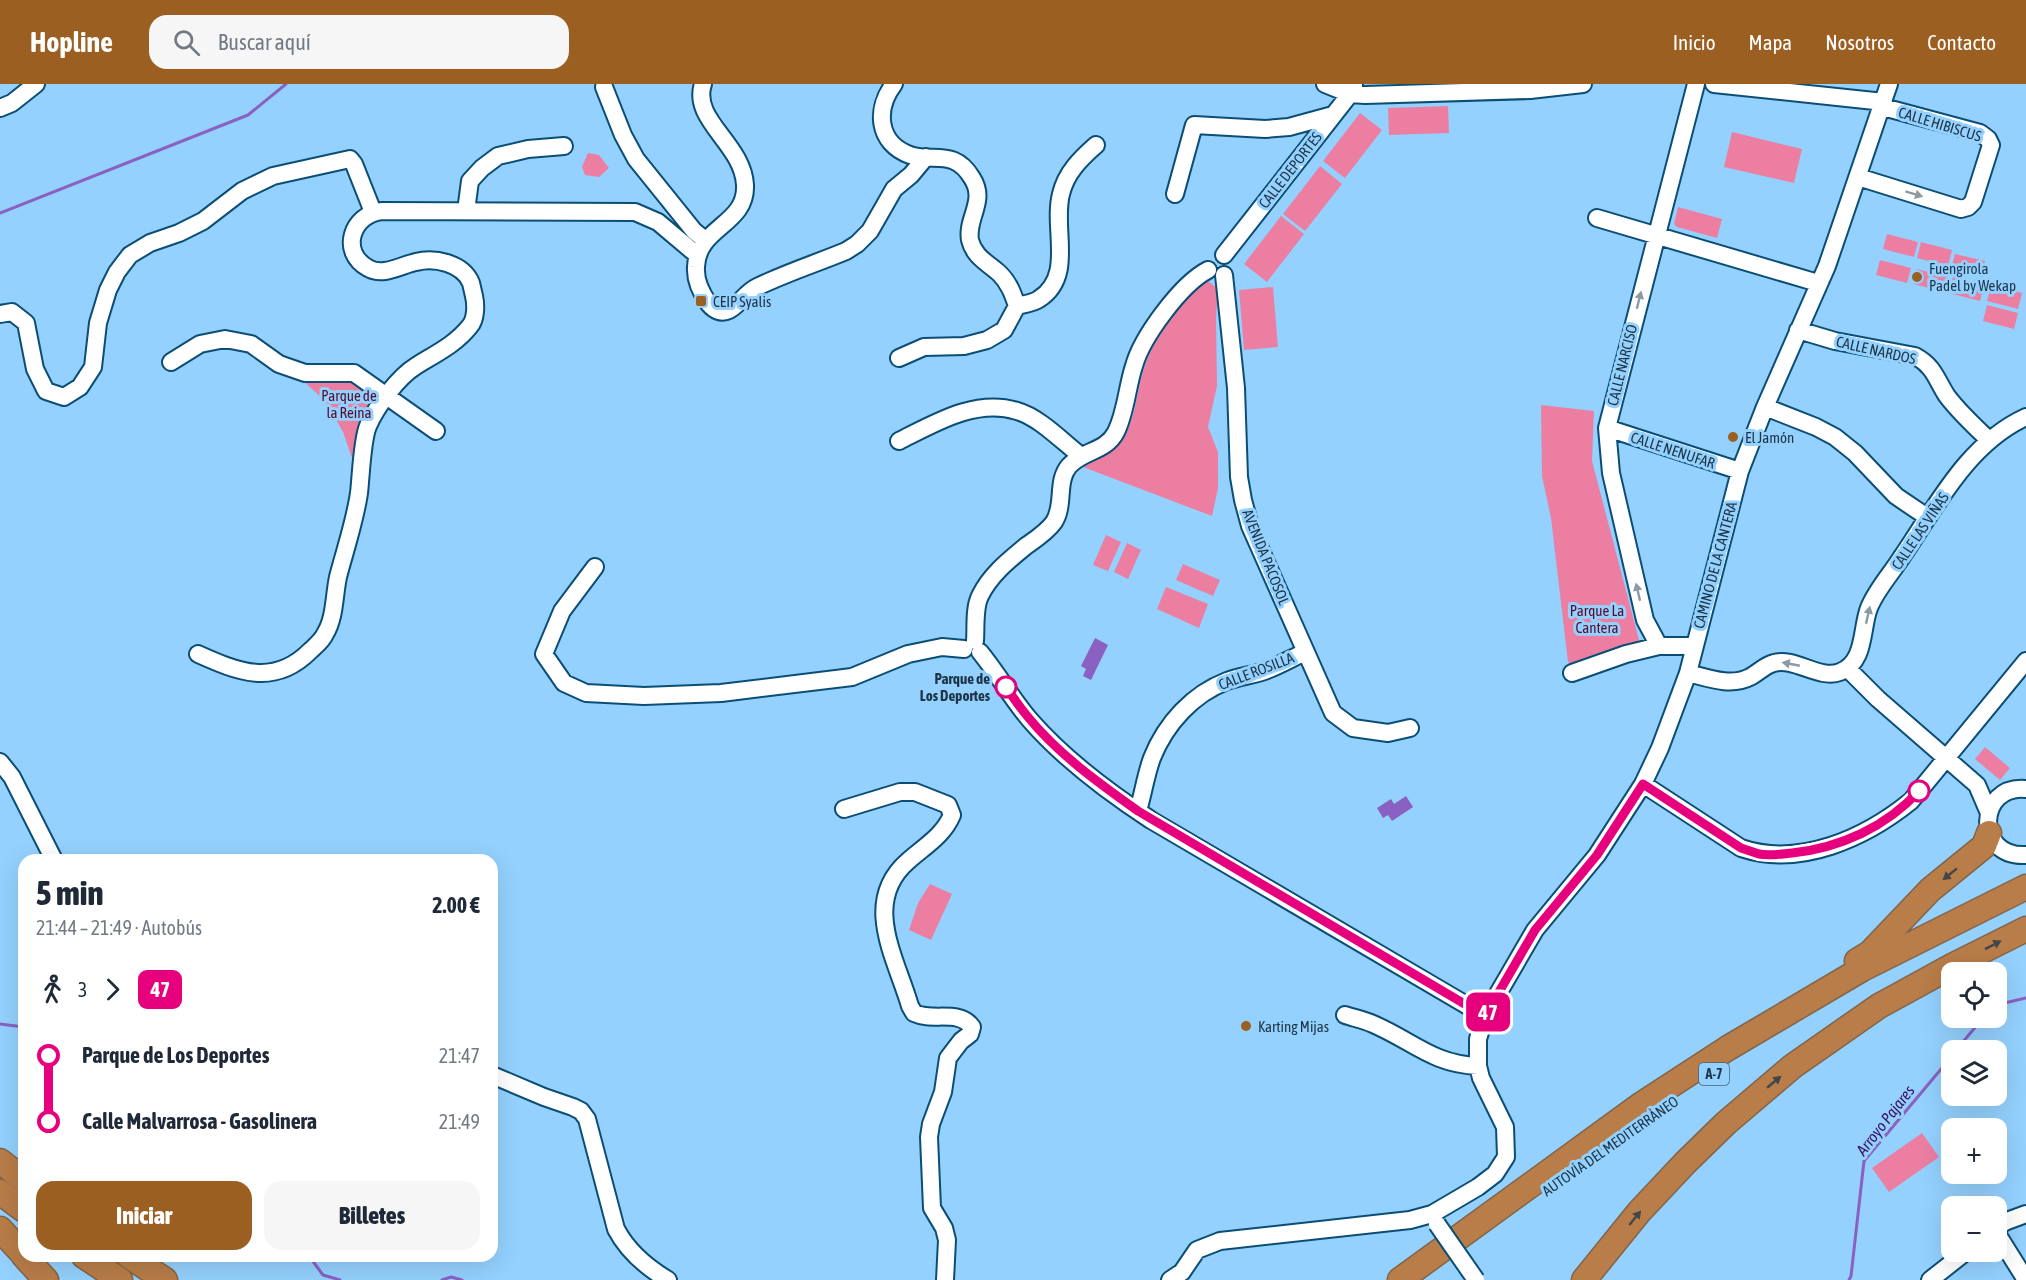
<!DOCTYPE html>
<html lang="es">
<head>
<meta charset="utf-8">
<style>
  :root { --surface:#fff; --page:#f6f6f7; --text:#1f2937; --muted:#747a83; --accent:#9b5f22 }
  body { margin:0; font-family:"Asap Condensed",sans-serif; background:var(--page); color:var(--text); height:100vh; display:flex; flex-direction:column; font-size:22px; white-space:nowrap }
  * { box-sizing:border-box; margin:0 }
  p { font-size:20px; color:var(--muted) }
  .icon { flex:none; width:33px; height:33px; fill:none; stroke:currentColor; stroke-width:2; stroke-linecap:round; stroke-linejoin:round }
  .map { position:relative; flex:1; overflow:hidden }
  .drawer { position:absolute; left:18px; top:770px; width:480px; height:408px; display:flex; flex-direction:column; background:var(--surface); border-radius:18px; box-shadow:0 6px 24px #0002 }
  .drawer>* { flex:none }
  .badge { padding:0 12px; border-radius:9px; font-size:21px; line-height:39px }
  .buttons { position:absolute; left:1941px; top:878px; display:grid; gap:12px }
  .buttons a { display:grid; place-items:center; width:66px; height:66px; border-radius:12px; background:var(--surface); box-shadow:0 6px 24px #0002; font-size:30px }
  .map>.badge { position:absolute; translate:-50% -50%; box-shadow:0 0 0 3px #fff }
  .legs { display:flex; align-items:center; gap:9px; height:66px; padding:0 18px; font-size:20px }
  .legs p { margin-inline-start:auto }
  .headline { display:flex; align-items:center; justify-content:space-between; height:102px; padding:0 18px }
  h1 { font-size:33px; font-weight:800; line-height:45px }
  .action { display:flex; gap:12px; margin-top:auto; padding:12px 18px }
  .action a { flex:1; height:69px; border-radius:18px; background:var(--accent); color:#fff; font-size:24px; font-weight:800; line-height:69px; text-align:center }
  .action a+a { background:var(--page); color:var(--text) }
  ul { padding:0 18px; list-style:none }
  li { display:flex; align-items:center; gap:21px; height:66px; font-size:22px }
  li i { display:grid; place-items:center; width:9px; height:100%; margin:0 8px; background:currentColor }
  li i::after { content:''; width:15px; height:15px; margin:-8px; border:4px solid; border-radius:50%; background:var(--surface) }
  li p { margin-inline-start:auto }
  li:first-child i { background:linear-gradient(#0000 50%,currentColor 0) }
  li:last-child i { background:linear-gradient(currentColor 50%,#0000 0) }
  header { display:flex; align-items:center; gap:36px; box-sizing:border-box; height:84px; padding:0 30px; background:var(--accent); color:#fff }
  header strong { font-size:28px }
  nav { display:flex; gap:33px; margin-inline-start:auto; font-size:21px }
  .search { width:420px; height:54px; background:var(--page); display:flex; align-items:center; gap:15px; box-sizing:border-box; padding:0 21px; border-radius:18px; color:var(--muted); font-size:22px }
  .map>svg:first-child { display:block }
</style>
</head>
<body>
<header>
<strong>Hopline</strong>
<div class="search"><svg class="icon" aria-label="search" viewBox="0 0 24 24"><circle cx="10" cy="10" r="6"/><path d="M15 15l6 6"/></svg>Buscar aquí</div>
<nav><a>Inicio</a><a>Mapa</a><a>Nosotros</a><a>Contacto</a></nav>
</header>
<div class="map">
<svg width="2026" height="1196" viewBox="0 0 2026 1196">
  <rect width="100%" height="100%" fill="#94d1fe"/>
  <!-- green -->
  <path fill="#ec7fa1" d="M1448 22 1449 49 1389 51 1388 24Z
    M1360 29 1382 46 1345 94 1323 77Z
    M1732 48 1802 65 1794 99 1724 83Z
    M588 69 599 71 609 84 599 93 585 91 582 83Z
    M1320 82 1342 100 1305 147 1283 130Z
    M1678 123 1722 135 1717 154 1677 143 1674 140Z
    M1281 132 1304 150 1267 198 1244 180Z
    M1887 150 1918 158 1914 173 1883 165Z
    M1921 158 1952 166 1948 182 1917 174Z
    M1955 170 1985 177 1982 193 1951 185Z
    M1880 176 1911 184 1907 199 1876 191Z
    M1917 185 1948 193 1944 208 1914 200Z
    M1953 193 1984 201 1980 217 1949 209Z
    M1208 197 1218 205 1216 234 1217 302 1208 343 1218 368V404L1212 432 1083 383C1100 374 1119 362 1128 344 1135 331 1137 309 1141 295 1150 259 1176 217 1208 197Z
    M1991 202 2022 209 2018 225 1987 217Z
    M1273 203 1278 263 1244 266 1239 206Z
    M1987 221 2018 229 2014 245 1983 237Z
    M299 293 349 296 373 312 360 343 352 374 343 348 326 318Z
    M1541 321 1594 327 1592 377 1640 560 1576 582 1568 578 1551 434 1542 392Z
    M1106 451 1121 458 1108 487 1093 481Z
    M1127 459 1141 466 1128 495 1114 488Z
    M1183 480 1220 496 1213 512 1176 496Z
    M1166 503 1208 520 1199 544 1157 525Z
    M1985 663 2010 684 2000 696 1975 675Z
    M930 800 952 810 931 856 909 846 918 819Z
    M1922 1049 1939 1073 1889 1108 1872 1084Z"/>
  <!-- water -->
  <path fill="#8a61c2" d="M1095 554 1108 561 1091 596 1083 592 1086 585 1081 582Z
    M1406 712 1413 723 1392 737 1388 731 1383 734 1377 724 1391 715 1394 720Z"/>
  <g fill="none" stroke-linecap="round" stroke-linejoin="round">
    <!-- stream -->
    <path stroke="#8a61c2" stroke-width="3" d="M0 129 248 31 286 0
      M1996 921 2026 914
      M0 940 24 943
      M1956 966 1984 933
      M309 1172 323 1191 340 1196
      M442 1196 451 1193 462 1196
      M1849 1196 1851 1192 1864 1077 1952 972"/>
    <defs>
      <path id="minor" d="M703 0C691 36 743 60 745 101 747 141 697 143 696 183 695 197 701 209 709 220 714 226 721 230 729 226 739 221 746 208 757 203 786 189 817 179 846 167L857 160 870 147 894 105 911 91 926 73
        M894 0C875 25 877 59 910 71 934 79 954 64 972 94 987 117 966 134 970 156 974 173 988 179 1000 190 1009 199 1013 210 1017 222
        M1325 0 1350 10 1365 11 1530 6 1583 0
        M1714 0 1884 18
        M604 3 623 51 636 75 694 147 705 156
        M0 24 12 19 36 0
        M1858 93 1961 125 1968 123 1973 118 1991 61 1988 55 1980 49 1883 23
        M1175 110 1194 41 1265 45 1289 43 1333 31
        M466 127 470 97 482 84 498 72 528 65 564 62
        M1597 134 1818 199
        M1224 171 1350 10 1354 1
        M1224 191 1236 304 1239 393 1243 416 1250 442 1333 629 1353 644 1388 649 1410 644
        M0 230 12 228 26 239 35 285 46 307 64 313 80 303 93 283 98 239 108 206 117 188 130 171 150 159 179 149 203 137 242 107 273 92 350 75 354 80 373 128
        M1798 246 1835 257 1915 272C1934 282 1936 295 1947 312 1959 328 1974 342 1989 356
        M899 274 924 263 964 262 987 256 1004 246 1017 222C1024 220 1034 219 1039 215 1075 192 1052 145 1061 110 1066 89 1080 75 1096 61
        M171 278 200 260 225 255 251 260 279 280 305 289H354L436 347
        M1765 323 1816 343 1835 353 1855 369 1896 412 1927 433
        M1607 344 1740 387
        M899 357C935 339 976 314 1017 327 1039 333 1063 358 1081 372
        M595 483 562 527 544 570 564 599 586 609 644 612 721 609 852 593 908 570 942 563 964 565
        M975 557C976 543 974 524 980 512 990 491 1009 476 1026 462 1036 455 1047 448 1054 438 1065 421 1056 397 1069 382 1083 366 1106 368 1116 348 1126 328 1127 303 1134 282 1142 253 1181 200 1208 186
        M1659 562 1645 536 1611 389 1607 344 1696 0
        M980 568C998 590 1012 615 1030 636 1064 675 1108 708 1151 736L1485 932
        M198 570C238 588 274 603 310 567 315 562 322 557 325 550 335 534 334 512 338 493 345 466 355 437 359 409 361 392 362 356 368 342 376 323 398 293 416 282 435 270 455 261 470 242 476 235 476 221 474 212 473 208 472 203 471 199 463 179 434 173 416 178 401 181 383 193 368 184 339 168 352 130 382 127L635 128 658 138 696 170
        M1847 584 1878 615 1977 701 1989 729
        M1572 589 1626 570 1659 562H1694
        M1688 589C1708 594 1731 603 1750 593 1758 589 1765 581 1774 579 1795 573 1819 596 1840 588 1866 578 1861 544 1869 524 1876 506 1891 490 1901 474 1936 423 1967 360 2026 333
        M0 678 12 693 54 776
        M1643 700 1741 764C1800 784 1865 754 1911 717L2026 577
        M2026 705C1977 700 1974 774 2026 771
        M844 725 900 708H915L948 721 952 731C943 752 925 762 908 777 861 818 896 874 910 922L914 929C933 938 959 925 972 943L970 950 961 957 948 974 943 1008 931 1040 929 1053 932 1124 944 1144 947 1156 945 1196
        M1138 727C1143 710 1146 690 1152 674 1166 639 1193 610 1227 597 1240 592 1255 591 1267 586 1280 581 1292 574 1305 568
        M1345 931C1354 934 1364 936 1373 940 1413 957 1432 980 1478 982
        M492 991 544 1013 573 1023 581 1027 587 1035 616 1145C628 1168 646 1183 668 1196
        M1996 1143 2007 1137 2026 1130
        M1996 1148 2026 1196
        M1170 1196 1182 1188 1197 1166 1220 1157 1410 1136 1432 1130 1478 1103 1495 1090 1506 1073 1505 1043 1481 994 1478 982V955L1485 932 1535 846 1597 771 1643 700 1660 664 1688 589 1740 387 1765 323 1827 182 1889 0
        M1930 1196 1967 1167"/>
      <path id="highway" d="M1857 877 1870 869 1930 806 1984 762 1989 749
        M0 1077 24 1096
        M0 1108 24 1126
        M0 1145 24 1171
        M24 1172 46 1196
        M84 1172 120 1196
        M129 1172 165 1196
        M1400 1196 1642 1020 1728 964 1862 885 2026 803
        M1584 1196 1639 1128 1685 1079 1726 1039 1793 982 1879 922 1952 882 2026 845"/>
    </defs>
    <!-- minor casing -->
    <use href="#minor" stroke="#0b4e75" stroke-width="20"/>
    <!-- highway casing -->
    <use href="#highway" stroke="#826448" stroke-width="27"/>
    <!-- minor -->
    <use href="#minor" stroke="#fff" stroke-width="16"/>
    <!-- highway -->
    <use href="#highway" stroke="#b87d48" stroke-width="24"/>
    <defs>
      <path id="minor-bridge" d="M1437 1140 1476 1196"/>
    </defs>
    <!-- minor-bridge casing -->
    <use href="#minor-bridge" stroke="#0b4e75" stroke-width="20" stroke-linecap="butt"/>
    <!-- minor-bridge -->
    <use href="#minor-bridge" stroke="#fff" stroke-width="16"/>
  </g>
  <!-- one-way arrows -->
  <defs><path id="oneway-solid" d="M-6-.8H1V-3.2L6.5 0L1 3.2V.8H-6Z" transform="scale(1.5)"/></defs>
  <g fill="#8e9aa3">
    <use href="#oneway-solid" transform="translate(1914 110) rotate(17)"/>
    <use href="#oneway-solid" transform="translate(1639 216) rotate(-76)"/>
    <use href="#oneway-solid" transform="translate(1638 508) rotate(-103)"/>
    <use href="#oneway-solid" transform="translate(1868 531) rotate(-77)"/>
    <use href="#oneway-solid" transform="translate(1791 580) rotate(-169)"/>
  </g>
  <g fill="#444747">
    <use href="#oneway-solid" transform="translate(1950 790) rotate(141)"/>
    <use href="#oneway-solid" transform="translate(1993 861) rotate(-27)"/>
    <use href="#oneway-solid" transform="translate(1774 998) rotate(-40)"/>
    <use href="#oneway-solid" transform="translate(1635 1134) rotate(-51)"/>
  </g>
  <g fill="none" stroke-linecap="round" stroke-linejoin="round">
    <defs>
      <path id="line-1" d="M1006 603C1013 613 1020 624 1028 633 1058 670 1100 700 1138 727L1485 932 1535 846 1597 771 1643 700 1741 764C1747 766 1753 768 1759 770 1770 772 1781 770 1792 769 1840 764 1886 743 1919 707"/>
    </defs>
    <!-- line-1 casing -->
    <use href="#line-1" stroke="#fff" stroke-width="14"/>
    <!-- line-1 -->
    <use href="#line-1" stroke="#e6007e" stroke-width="9"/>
  </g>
  <!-- markers -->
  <g fill="#9b5f22" stroke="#94d1fe" stroke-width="2">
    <circle cx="1917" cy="193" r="6"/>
    <rect x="695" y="211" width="12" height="12" rx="3"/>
    <circle cx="1733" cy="353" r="6"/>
    <circle cx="1246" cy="942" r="6"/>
  </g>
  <g fill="#fff" stroke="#e6007e" stroke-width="3">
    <circle cx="1006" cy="603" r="10"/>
    <circle cx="1919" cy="707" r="10"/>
  </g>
  <g text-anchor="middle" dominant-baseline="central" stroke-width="6" stroke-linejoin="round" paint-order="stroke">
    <!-- shield labels -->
    <rect fill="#94d1fe" stroke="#41647e" stroke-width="1.5" x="1699" y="979" width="30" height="22" rx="4.5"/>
    <g font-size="14" font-weight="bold" fill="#1d3547">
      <text x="1714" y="990">A-7</text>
    </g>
    <!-- street labels -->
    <g font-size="15" fill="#1d3547" stroke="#94d1fe">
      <text transform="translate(1940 40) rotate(17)">CALLE HIBISCUS</text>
      <text transform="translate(1290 86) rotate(-52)">CALLE DEPORTES</text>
      <text transform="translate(1876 266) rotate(13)">CALLE NARDOS</text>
      <text transform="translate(1622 281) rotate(-76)">CALLE NARCISO</text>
      <text transform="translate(1673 366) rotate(18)">CALLE NENUFAR</text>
      <text transform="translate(1920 447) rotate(-56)">CALLE LAS VIÑAS</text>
      <text transform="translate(1266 473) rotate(68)">AVENIDA PACOSOL</text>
      <text transform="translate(1715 481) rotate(-75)">CAMINO DE LA CANTERA</text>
      <text transform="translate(1256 587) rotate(-21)">CALLE ROSILLA</text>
      <text transform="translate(1610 1062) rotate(-35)">AUTOVÍA DEL MEDITERRÁNEO</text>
    </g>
    <!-- poi labels -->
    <g font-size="15" fill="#1d3547" stroke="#94d1fe" text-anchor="start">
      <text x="1929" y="184">Fuengirola<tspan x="1929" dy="17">Padel by Wekap</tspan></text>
      <text x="713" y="217">CEIP Syalis</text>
      <text x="1745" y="353">El Jamón</text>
      <text x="1258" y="942">Karting Mijas</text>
    </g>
    <!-- park labels -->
    <g font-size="15" fill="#570e2c" stroke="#94d1fe">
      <text x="349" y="311">Parque de<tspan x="349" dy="17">la Reina</tspan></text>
      <text x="1597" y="526">Parque La<tspan x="1597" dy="17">Cantera</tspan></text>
    </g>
    <!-- stop labels -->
    <g font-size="15" font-weight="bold" fill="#1d3547" stroke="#94d1fe" text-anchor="end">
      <text x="990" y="594">Parque de<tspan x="990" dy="17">Los Deportes</tspan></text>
    </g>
    <!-- water labels -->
    <g font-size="16" font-style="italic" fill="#3c0d67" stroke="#94d1fe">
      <text transform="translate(1885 1036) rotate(-52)">Arroyo Pajares</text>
    </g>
  </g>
</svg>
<div class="buttons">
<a><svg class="icon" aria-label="locate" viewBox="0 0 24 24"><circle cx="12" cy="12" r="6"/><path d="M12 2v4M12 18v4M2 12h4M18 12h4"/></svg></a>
<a><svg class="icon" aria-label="layers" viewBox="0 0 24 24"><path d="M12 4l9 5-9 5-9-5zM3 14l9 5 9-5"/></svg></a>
<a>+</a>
<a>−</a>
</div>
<b class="badge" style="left:1488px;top:928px;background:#e6007e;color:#fff">47</b>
<section class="drawer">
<div class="headline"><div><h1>5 min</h1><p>21:44 – 21:49 · Autobús</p></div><b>2.00 €</b></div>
<div class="legs"><svg class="icon" aria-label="walk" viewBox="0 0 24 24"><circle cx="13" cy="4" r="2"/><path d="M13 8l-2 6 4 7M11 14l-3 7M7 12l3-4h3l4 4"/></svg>3<svg class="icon" aria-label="forward" viewBox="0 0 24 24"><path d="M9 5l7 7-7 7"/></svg><b class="badge" style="background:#e6007e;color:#fff">47</b></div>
<ul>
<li><i style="color:#e6007e"></i><b>Parque de Los Deportes</b><p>21:47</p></li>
<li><i style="color:#e6007e"></i><b>Calle Malvarrosa - Gasolinera</b><p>21:49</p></li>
</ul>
<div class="action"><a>Iniciar</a><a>Billetes</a></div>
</section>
</div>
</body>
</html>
